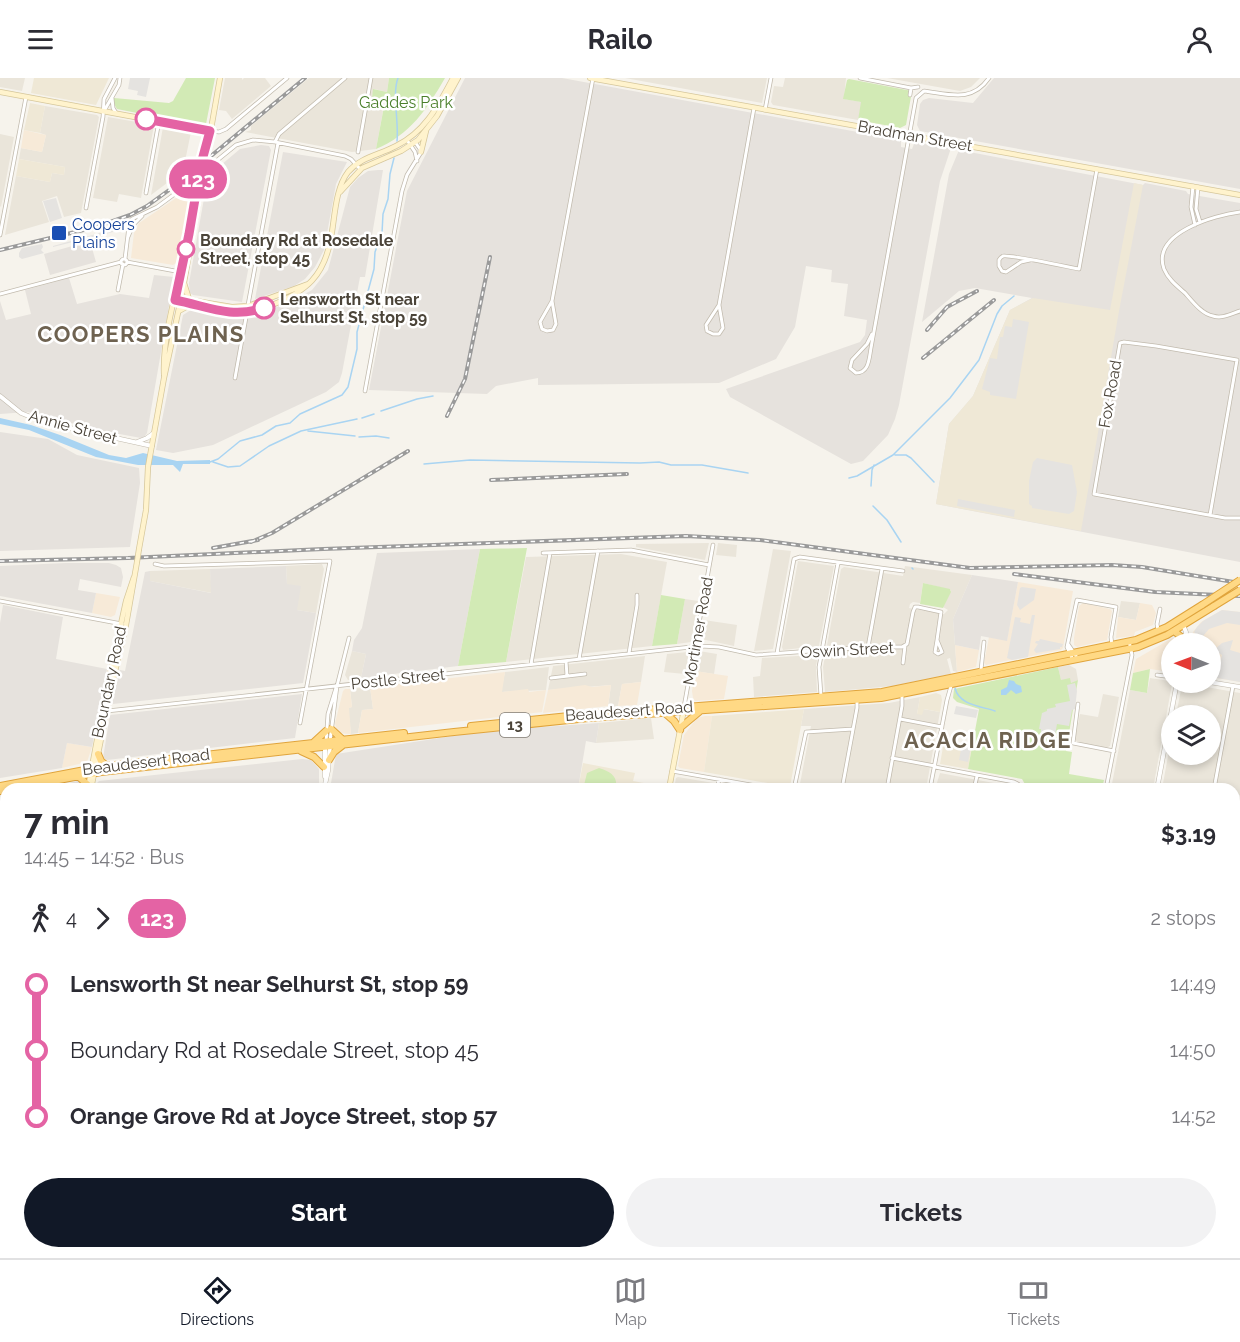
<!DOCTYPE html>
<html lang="en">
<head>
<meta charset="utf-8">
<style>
  :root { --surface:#fff; --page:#f2f2f3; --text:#2b2b33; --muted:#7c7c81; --line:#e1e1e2; --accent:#111827 }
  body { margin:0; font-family:Raleway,sans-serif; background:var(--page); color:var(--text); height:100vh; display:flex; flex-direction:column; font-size:22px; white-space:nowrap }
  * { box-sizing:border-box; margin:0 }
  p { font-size:20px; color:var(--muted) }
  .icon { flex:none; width:33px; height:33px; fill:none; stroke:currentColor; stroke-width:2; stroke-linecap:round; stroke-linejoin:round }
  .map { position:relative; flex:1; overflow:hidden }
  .sheet { position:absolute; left:0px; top:705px; width:1240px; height:476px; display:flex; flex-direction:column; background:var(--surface); border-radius:18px 18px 0 0; box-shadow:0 3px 9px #0003 }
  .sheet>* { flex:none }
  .badge { padding:0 12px; border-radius:20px; font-size:21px; line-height:39px }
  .needle { width:39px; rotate:271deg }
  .buttons { position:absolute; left:1161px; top:555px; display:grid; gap:12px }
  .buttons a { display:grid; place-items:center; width:60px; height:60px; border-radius:50%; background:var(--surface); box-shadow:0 3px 9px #0003; font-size:30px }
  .map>.badge { position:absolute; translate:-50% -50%; box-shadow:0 0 0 3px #fff }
  .legs { display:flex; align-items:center; gap:9px; height:66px; padding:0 24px; font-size:20px }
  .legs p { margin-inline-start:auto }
  .head { display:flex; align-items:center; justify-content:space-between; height:102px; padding:0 24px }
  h1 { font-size:33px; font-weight:700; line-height:45px }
  .action { display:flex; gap:12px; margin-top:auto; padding:12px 24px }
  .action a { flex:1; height:69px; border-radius:36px; background:var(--accent); color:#fff; font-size:24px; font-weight:700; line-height:69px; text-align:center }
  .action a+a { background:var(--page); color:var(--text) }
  ul { padding:0 24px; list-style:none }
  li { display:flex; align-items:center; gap:21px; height:66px; font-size:22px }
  li i { display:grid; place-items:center; width:9px; height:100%; margin:0 8px; background:currentColor }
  li i::after { content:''; width:15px; height:15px; margin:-8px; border:4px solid; border-radius:50%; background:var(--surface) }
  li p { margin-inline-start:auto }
  li:first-child i { background:linear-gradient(#0000 50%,currentColor 0) }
  li:last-child i { background:linear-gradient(currentColor 50%,#0000 0) }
  header { display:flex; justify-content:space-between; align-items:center; height:78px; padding:0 24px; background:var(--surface); font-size:27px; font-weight:700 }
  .dock { display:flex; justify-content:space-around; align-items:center; height:84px; border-top:2px solid var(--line); background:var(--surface); font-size:16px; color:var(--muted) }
  .dock a { display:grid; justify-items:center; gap:3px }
  .dock .on { color:var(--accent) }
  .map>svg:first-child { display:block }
</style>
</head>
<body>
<header><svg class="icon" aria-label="menu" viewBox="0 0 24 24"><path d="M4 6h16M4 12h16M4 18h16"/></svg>Railo<svg class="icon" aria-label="person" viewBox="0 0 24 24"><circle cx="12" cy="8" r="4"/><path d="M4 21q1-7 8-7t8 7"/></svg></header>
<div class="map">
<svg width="1240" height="1180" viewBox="0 0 1240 1180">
  <rect width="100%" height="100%" fill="#f6f3ec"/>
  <!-- residential -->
  <path fill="#eae5da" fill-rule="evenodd" d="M0 0H25L22 13 0 9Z
    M225 0H242V2L244 0H265L271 8 232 41 226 33 219 32Z
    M309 0H389L387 14 374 11 372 19 385 22 376 71 352 74 245 54 251 52V48Z
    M625 0H767L762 25Z
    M785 0H846L844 21 862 24 858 42 773 27 771 24 774 8 783 9Z
    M887 0H980L971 9 960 13Z
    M45 28 97 37 99 39 81 135 64 139 57 118 42 123 49 144 5 157 16 98 50 104 52 95 64 97 65 89 19 81 21 70 42 74 46 57 40 55Z
    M108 39 154 47 141 120 119 116 117 124 93 120Z
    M163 49 191 54 183 93 151 117Z
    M0 56 14 59 1 129 0 128Z
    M709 465 705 482 636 469V466Z
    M718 465 737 467 736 479 716 477Z
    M773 471 791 473 773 571 754 573Z
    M621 476 667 484 652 568 506 584 526 479Z
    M798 483 834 488 819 568 783 572 782 569Z
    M322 486 324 491 316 535 297 532 287 506 286 488Z
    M905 488 972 497 953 541 957 594 953 593 950 580 947 581 951 596 893 608 825 614 823 589 841 491 844 489 903 498ZM923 505 951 512 943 529 948 532 944 536 909 530 910 526 913 524 920 525Z
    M210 491 212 515 150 503V493Z
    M685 521 698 523 691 564 677 566Z
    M1121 523 1140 525 1136 542 1118 539Z
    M704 542 737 547 734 568 701 561Z
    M352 573 366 576 361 600 348 602 345 597Z
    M699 573 717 576 714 596 695 593Z
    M688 574 689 575 685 596 664 594 667 576Z
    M815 577 818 579 816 587 817 614 754 619 753 599 760 598 762 580Z
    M645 578 641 604 622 606 618 628 608 629 611 607 548 612 553 588Z
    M1069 587 1076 591 1078 602 1071 606 1061 603 1058 589Z
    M549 589 546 612 501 614 505 594Z
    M1150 600 1170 603 1172 606 1153 711H1111L1130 612 1147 615Z
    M1184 605 1240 615V717H1236L1235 719 1234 711H1162L1171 662 1172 676H1210V638L1176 637 1182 607Z
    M370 609 373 631 362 632 358 655 351 656 348 630 352 629 350 611Z
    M1103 616 1119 619 1110 668 1106 670 1077 664 1075 661 1080 636 1098 639Z
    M920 619 917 636 923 631 940 634 926 711H799L811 648H801L804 631 889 625Z
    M651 640 654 661 596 665 599 645Z
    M940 695 1010 708 1013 711H935Z
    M678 699 749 711H674L676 700Z
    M1240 720V943L1234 942V740H1236Z
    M1234 965 1240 968V1019L1235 1018Z
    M1234 1026 1240 1027V1152L1234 1151Z
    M760 1174 989 1175 988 1180H759Z
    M588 1175V1174L619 1175 618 1180H587Z"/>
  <!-- commercial -->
  <path fill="#f7ead8" d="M24 52 46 57 42 74 21 70Z
    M182 116 192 118 178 184 173 187 131 180 134 155 139 145Z
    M1018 504 1073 513 1063 570 1061 572 986 587 984 585 989 559 1007 562Z
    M96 515 120 519 115 537 111 539 92 535Z
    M1083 525 1110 531 1112 533 1107 562 1077 569 1074 567V560L1079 528Z
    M1140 525 1152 527 1156 535 1153 547 1135 554 1134 558 1116 560 1118 539 1136 542Z
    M1222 532 1240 534V604L1211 599 1210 566H1190L1193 554 1201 544Z
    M1172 560 1178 562V565L1172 566 1171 594 1150 591 1133 595 1136 581Z
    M955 567 979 572 976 589 957 594Z
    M695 593 728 598 724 621 695 623 693 620 692 613Z
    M505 594 502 614 528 611 529 614 546 612 542 634 358 655 362 632 373 631 370 609Z
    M641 604 637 627 618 628 622 606Z
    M585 607 592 609 611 607 608 628 543 635 548 612Z
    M345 611H350L352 629 349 630 351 656H348L340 655 336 651 335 645 343 613Z
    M705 638H712L704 694 680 690 678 688 684 657 697 640Z
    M67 665 92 669 87 684 62 690Z"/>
  <!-- industrial -->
  <path fill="#e6e2dd" d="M465 0H562L896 61 901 63V69L912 71 914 66 918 65 951 70 940 103 899 327 895 341 888 357 863 383 851 386 730 319 726 311 860 264 865 257 867 242 844 238 848 206 831 204 832 192 806 188 795 249 776 281 719 305 538 307V300L496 308 487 316 369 312 407 113Z
    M994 0H1240V111L920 53 917 47 920 26 923 22 929 20 973 25Z
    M261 67 269 68 271 72 242 224 193 217 190 215 189 205 208 98 240 71Z
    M959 72 1143 107 1145 105 1186 113 1188 116 1240 125V484L936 426 949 346 973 318 1010 232 1032 220 975 210 959 213 922 244 949 96Z
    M283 74 347 84 336 106 324 172 315 189 305 201 294 208 255 221Z
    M378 92H383L365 199H360L342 295 339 304 326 314 213 367 173 375 156 372 183 237 191 232 226 238H254L292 223 312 212 328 192 350 109 358 100 368 93Z
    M90 163 96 184 50 197 44 176Z
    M154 197 174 199 147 355 145 358 141 360 98 352 28 334 0 336V223L6 242 31 236 25 212 69 200 77 226 120 216 149 220Z
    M0 354 48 361 77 377 139 390 140 405 130 469 0 473Z
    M480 471 458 588 361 600 366 576 352 573 354 562 362 550 377 475Z
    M66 485H109L116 487 121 490 123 499 121 509 80 501 78 512 96 515 92 535 0 518V488Z
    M286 488 287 506 301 508 297 532 316 535 303 605 113 626 112 622 120 592 125 593 145 494 150 493V503L211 515 210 491Z
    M972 497 1018 504 1007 563 981 558 979 572 955 567 953 541Z
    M3 527 63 539 56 581 107 591 92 669 67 665 62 690 0 700V545Z
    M302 616 295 660 107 682 103 680 110 637Z
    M599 645 596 665 586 663 578 711H330L336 676 485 653Z
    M302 681 311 682 319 691V711H95L97 705 99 703Z
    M78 703 83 705 84 711H44Z
    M6 721V909L0 908V722Z
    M0 918 6 919V985L0 984Z
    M0 989 6 990V1100L0 1099Z"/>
  <!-- education -->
  <path fill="#efe8d6" d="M34 0H109L96 27 31 15Z
    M30 25 45 28 40 55 24 52Z
    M19 81 65 89 64 97 52 95 50 104 16 98Z
    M1134 105 1143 107 1119 233 1081 453 936 426 949 346 973 318 1010 232 1033 220 1110 232Z
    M936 615 941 617 942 622 940 634 924 631 922 637 917 636 920 619Z
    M804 631 790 709 704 694 712 638Z
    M944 663 972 668 968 691 940 686Z
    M583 685 635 695 633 703 665 709V711H578Z
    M626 1174 760 1175 758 1180H625Z"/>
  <!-- green -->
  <path fill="#d2eab5" d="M186 0H215L206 46 202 48 117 31 114 26V20L169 25 173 23Z
    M389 0H445C427 31 410 57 376 71L385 23 372 20 373 11 387 14Z
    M849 1 912 13 906 47 900 50 858 42 861 24 843 21 847 2Z
    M527 470 506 584 458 588 480 471Z
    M923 505 950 511 951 514 943 530 920 526Z
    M661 517 685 521 677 566 652 568Z
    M1058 589 1061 602 1070 600 1071 605 1078 602 1066 673 1072 674 1069 696 1104 702 1102 711H1022L1026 708 1022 701 968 691 979 631 957 624 953 620 954 611Z
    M1150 591 1147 615 1130 612 1133 595Z
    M599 690C611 694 618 698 616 711H583L587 695Z
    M251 1175V1174L280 1175 279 1180H250Z
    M691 1175V1174L749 1175 748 1180H690Z
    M996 1175V1174L1083 1175 1070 1180H995Z"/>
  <!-- parking -->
  <path fill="#e5e3e0" d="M130 0H150L146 19 137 17 138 13 128 11Z
    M56 120 62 140 50 144 43 123Z
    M118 150 121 152 53 169V168Z
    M42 166 43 169 41 172 44 175 22 181 19 179V175L22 170Z
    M1013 241 1029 244 1016 321 990 317V314L982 311 990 280 997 281 1000 259H1003L1005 248 1012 249Z
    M1037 380 1072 387 1077 414 1074 433 1069 436 1032 430V428L1029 426V403L1033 384Z
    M958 421 1015 432 1014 439 957 428Z
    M1022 509 1036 511 1034 522 1020 532 1017 527 1020 510Z
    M1222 532 1240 534V547L1227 545 1209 551 1197 565H1194L1199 559 1194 554 1197 549 1203 543Z
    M1032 537H1035L1028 579 1012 582 1007 580 1015 539 1021 540 1020 544 1030 546Z
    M1040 561 1063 566 1062 569H1060V571L1036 575 1034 572 1038 566 1035 565 1036 563H1039Z
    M1233 562 1230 572 1240 575V604L1217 600 1222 577 1214 572 1222 565Z
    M1075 605 1077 613 1075 631 1072 632 1069 648 1057 646 1055 657 1041 654V651H1039L1042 635 1047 633V631L1056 629 1055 626 1070 623 1067 607Z
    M956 628 978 632 976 640 954 636Z
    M962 666 971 668 968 684 959 682Z"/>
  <!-- water -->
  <path fill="#a9d4f2" d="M0 340 31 347 60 357 109 377 126 380 143 375 177 383 210 382V386H183L180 394 173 387H138L96 379 29 352 0 346Z
    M1009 602 1014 603 1016 606 1021 608 1022 614 1016 616 1011 612 1006 617H1001V612L1007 609Z"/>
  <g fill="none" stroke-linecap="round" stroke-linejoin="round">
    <!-- stream -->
    <path stroke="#a9d4f2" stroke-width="1.5" d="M397 63C399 45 392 15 398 0
      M381 333 417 321 433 318
      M362 340 374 336
      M308 353 355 358
      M359 359 376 358 389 360
      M895 377H906L911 380 934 404
      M210 384 218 381 240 363 262 357 276 348 290 345 300 336 342 317 348 309 357 271V254L374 191 375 174 382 155 383 136 388 121 390 96 394 80
      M213 384 228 389 240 388 269 368 301 353 357 341
      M424 386 470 382 640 385 659 384 671 387H702L748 395
      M849 400 857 398 893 377 950 320 979 282 997 236 1002 228 1014 218
      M871 408 872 392 874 387
      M873 428 887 442 901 464
      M912 490 913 491
      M955 610C959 627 980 628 995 633
      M0 986 6 988"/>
    <!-- river -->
    <path stroke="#a9d4f2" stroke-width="5" d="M1153 1174 1156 1180
      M1070 1180 1083 1174"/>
    <!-- taxiway -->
    <path stroke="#c8c6c3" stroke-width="8" d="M0 1174 30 1180
      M92 1174 121 1180
      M75 1180 76 1174"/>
    <defs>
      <path id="minor" d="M860 0 911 10 918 9
        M910 17 911 10
        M112 20 113 30 116 35
        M765 32 771 0
        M104 33 119 7 120 0
        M210 53 219 54 226 51 287 0
        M407 62 415 74 417 83
        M275 64 279 56 345 0
        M358 74 371 0
        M215 84 236 67 253 62 275 64 345 78 351 81 360 91
        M1193 108 1191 129 1195 147
        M1198 109 1196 131 1200 144
        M146 115 159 43
        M86 130 103 39 104 21 115 0
        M1240 134C1215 137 1151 155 1164 191 1168 201 1177 208 1185 215 1193 224 1202 236 1213 238 1222 241 1231 236 1240 233
        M0 157 26 19
        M128 159 133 147 142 138
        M121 184a3 3 0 1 1 6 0a3 3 0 1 1-6 0Z
        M125 181 129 148 132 141 157 129 187 107H195
        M1030 182 1021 184 1006 194 1002 193 999 188V182C1000 180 1001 179 1003 178 1008 176 1068 189 1079 191L1097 91
        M127 184 186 195
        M118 212 123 186
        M0 216 121 184
        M552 223 556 246 553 252 547 253 542 251 540 244 552 223 593 0
        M248 227 278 65
        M719 227 706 247 707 253 713 256H719L723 250 719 227 754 30
        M872 256 867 266 852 282 850 290 856 295C869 295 869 281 871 270L916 20 924 13C949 16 972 25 989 0
        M235 300 247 234
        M365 313 402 113 407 97 420 76V71L415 64
        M1210 437 1237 282 1156 268 1124 264 1120 265 1094 416 1225 440H1240
        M543 475 631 472 709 487
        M155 486 164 488 330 483 300 645
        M0 523 122 546
        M1158 552 1157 546 1160 531
        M1068 566 1078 581
        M868 569 882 491
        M629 575 637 527V517
        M777 575 794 481 800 479 903 493
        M579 581 598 473
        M1073 582 1067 569 1077 522 1116 529 1111 559 1112 567
        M566 583 567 598
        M903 585 905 568
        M531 586 550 475
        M981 592 984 564
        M1157 597 1172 599
        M551 600 585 596
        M821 618 819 589 838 485
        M1078 626 1073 665 1114 673
        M684 629 713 467
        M107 633 700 568 719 569 756 577 868 569H902L907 566 913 534 915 529H918L941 534 937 562 942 574 938 576 935 574 937 562
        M900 641 942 649
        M330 663 337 608 349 560
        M326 664 328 636 336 610
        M892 680 935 688
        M935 689 1014 704 1018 706V711
        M672 693 774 711
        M717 711 719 701
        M794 711 806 654 853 651
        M842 711 857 630V622
        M887 711 902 628V616
        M930 711 947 622 951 608
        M974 711 977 698
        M1106 711 1132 577 1129 563
        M1214 711 1233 608
        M1234 744 1240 745
        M1234 878 1240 848
        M1234 900 1240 901
        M0 914 6 915
        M0 962 6 963
        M1234 1022 1240 1023
        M1237 1135 1240 1119
        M622 1180 623 1174
        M780 1180 781 1174
        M823 1180 824 1174
        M864 1180 865 1174
        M906 1180 907 1174
        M950 1180 951 1174
        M991 1180 992 1174"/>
      <path id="tertiary" d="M0 318 21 335 43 344 152 368
        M137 364 147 360 154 355
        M1183 547 1186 554 1185 566
        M1209 604 1240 609
        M325 699V667
        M324 711 328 693 330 667
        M1157 711 1177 604
        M1234 947 1240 948"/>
      <path id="secondary" d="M590 0 1240 117
        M0 14 210 53
        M421 74 426 53
        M205 91 212 89 215 84
        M340 114 362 90 401 73 418 62 437 38 458 0
        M184 205 189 221
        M175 222C195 226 212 234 232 235 246 235 259 231 272 227 307 213 324 198 331 160 335 139 335 111 348 94 361 79 379 77 396 68 425 54 438 28 453 0
        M190 222 232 229 248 228 308 206
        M179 233 188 228 196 229
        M164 297C162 253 181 200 189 156 195 126 196 80 210 53
        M139 471 146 432 148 389 164 300 182 216 220 0
        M88 710 105 619 126 523 134 499
        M91 711 112 606 126 547 137 484
        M669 711 684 631
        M0 1103 6 1104
        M376 1174 405 1180
        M581 1180 583 1174"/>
      <path id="trunk" d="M1174 553 1185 562
        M594 636 882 614 1136 562 1167 549 1202 527
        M666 636 674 643 680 652
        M471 648 569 638
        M681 649 699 634
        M331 651 343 662
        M313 665 326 653
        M301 673 314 679 324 689
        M98 676 101 683 106 687
        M329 682 334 674 343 667
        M78 698 88 707
        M0 708 106 688 404 655
        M11 711 101 694 454 654 588 640 881 620 1138 569 1167 557 1214 528
        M0 713 6 712"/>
    </defs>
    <!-- minor casing -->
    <use href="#minor" stroke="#c2bbae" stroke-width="4.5"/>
    <!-- tertiary casing -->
    <use href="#tertiary" stroke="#c2bbae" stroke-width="5"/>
    <!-- secondary casing -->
    <use href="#secondary" stroke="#d6c79b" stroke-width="6"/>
    <!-- trunk casing -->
    <use href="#trunk" stroke="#e0a43c" stroke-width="8"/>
    <!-- minor -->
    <use href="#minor" stroke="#fff" stroke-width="3"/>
    <!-- tertiary -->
    <use href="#tertiary" stroke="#fff" stroke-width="4"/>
    <!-- secondary -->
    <use href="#secondary" stroke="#fff3cd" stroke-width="4.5"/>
    <!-- trunk -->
    <use href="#trunk" stroke="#ffd985" stroke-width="6"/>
    <defs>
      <path id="rail" d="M0 172 96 149 130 137 147 128 176 107 305 0
        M927 252 947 229 977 213
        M923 280 994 222
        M447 338 465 301 490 179
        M491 402 627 396
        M251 464 272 455 408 373
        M213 470 258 462
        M0 483 128 480 323 471 686 458 760 462 970 490 1112 487 1142 489 1240 505
        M1014 496 1155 514 1240 518"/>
    </defs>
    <!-- rail casing -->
    <use href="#rail" stroke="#9a9a9a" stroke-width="4"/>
    <!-- rail -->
    <use href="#rail" stroke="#fff" stroke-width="1.5" stroke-dasharray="4.5" stroke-linecap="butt"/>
    <defs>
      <path id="secondary-bridge" d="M137 484 139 471"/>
      <path id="trunk-bridge" d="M1202 527 1240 502
        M1214 528 1240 512"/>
    </defs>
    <!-- secondary-bridge casing -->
    <use href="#secondary-bridge" stroke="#d6c79b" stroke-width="6" stroke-linecap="butt"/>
    <!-- trunk-bridge casing -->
    <use href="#trunk-bridge" stroke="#e0a43c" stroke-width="8" stroke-linecap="butt"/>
    <!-- secondary-bridge -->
    <use href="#secondary-bridge" stroke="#fff3cd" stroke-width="4.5"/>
    <!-- trunk-bridge -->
    <use href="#trunk-bridge" stroke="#ffd985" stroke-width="6"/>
  </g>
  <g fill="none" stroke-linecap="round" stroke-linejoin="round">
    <defs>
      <path id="line-1" d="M146 41 210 53 201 86 189 156 175 222C207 228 230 241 264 230"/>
    </defs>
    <!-- line-1 casing -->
    <use href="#line-1" stroke="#fff" stroke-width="14"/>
    <!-- line-1 -->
    <use href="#line-1" stroke="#e463a4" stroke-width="9"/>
  </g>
  <!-- markers -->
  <g fill="#fff" stroke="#e463a4" stroke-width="3">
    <circle cx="146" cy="41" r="10"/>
    <circle cx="186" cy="171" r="8"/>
    <circle cx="264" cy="230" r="10"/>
  </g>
  <rect fill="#1a4fb4" stroke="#fff" stroke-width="2" x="51" y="147" width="16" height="16" rx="3"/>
  <g text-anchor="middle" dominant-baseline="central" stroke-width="5" stroke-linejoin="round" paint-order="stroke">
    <!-- shield labels -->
    <rect fill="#fff" stroke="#817c74" stroke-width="1.5" x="500" y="635" width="30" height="24" rx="4.5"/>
    <g font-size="15" font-weight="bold" fill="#4b4439">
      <text x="515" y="647">13</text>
    </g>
    <!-- park labels -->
    <g font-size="16" fill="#4a7f2a" stroke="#fff">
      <text x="406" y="24">Gaddes Park</text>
    </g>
    <!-- street labels -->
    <g font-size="16" fill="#4b4439" stroke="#fff">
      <text transform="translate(915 58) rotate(10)">Bradman Street</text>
      <text transform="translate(1110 316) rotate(-80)">Fox Road</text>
      <text transform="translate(73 349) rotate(15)">Annie Street</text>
      <text transform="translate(698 553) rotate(-80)">Mortimer Road</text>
      <text transform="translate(847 572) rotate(-3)">Oswin Street</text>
      <text transform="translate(398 601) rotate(-6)">Postle Street</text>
      <text transform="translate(109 604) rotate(-78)">Boundary Road</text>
      <text transform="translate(629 633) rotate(-4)">Beaudesert Road</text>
      <text transform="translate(146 684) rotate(-7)">Beaudesert Road</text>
    </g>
    <!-- transit labels -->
    <g font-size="16" fill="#164399" stroke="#fff" text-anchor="start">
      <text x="72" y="146">Coopers<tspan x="72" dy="18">Plains</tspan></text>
    </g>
    <!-- stop labels -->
    <g font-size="16" font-weight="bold" fill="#4b4439" stroke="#fff" text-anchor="start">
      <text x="200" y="162">Boundary Rd at Rosedale<tspan x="200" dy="18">Street, stop 45</tspan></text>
      <text x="280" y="221">Lensworth St near<tspan x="280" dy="18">Selhurst St, stop 59</tspan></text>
    </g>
    <!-- district labels -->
    <g font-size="22" font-weight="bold" letter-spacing="1.5" fill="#6e6250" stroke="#fff">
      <text x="141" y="256">COOPERS PLAINS</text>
      <text x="988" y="662">ACACIA RIDGE</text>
    </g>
  </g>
</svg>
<div class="buttons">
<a><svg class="needle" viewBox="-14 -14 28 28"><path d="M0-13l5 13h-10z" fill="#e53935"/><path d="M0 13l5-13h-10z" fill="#7c7c81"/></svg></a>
<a><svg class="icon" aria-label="layers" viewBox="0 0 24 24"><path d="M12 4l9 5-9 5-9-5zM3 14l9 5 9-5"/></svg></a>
</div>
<b class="badge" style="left:198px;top:101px;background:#e463a4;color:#fff">123</b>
<section class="sheet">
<div class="head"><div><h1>7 min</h1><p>14:45 – 14:52 · Bus</p></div><b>$3.19</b></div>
<div class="legs"><svg class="icon" aria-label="walk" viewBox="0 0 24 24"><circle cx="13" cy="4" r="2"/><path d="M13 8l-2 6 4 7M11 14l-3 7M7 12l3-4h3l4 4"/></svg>4<svg class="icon" aria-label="forward" viewBox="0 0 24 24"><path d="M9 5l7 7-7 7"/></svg><b class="badge" style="background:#e463a4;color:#fff">123</b><p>2 stops</p></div>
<ul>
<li><i style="color:#e463a4"></i><b>Lensworth St near Selhurst St, stop 59</b><p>14:49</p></li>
<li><i style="color:#e463a4"></i><span>Boundary Rd at Rosedale Street, stop 45</span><p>14:50</p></li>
<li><i style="color:#e463a4"></i><b>Orange Grove Rd at Joyce Street, stop 57</b><p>14:52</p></li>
</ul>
<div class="action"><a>Start</a><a>Tickets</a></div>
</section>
</div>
<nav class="dock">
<a class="on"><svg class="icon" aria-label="directions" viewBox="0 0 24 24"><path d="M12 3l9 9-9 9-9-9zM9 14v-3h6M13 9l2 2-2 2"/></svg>Directions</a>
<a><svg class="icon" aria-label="map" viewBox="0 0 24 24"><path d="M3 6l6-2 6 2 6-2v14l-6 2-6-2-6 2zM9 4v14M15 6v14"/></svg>Map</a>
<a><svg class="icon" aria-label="tickets" viewBox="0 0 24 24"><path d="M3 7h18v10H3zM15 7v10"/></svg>Tickets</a>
</nav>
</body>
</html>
